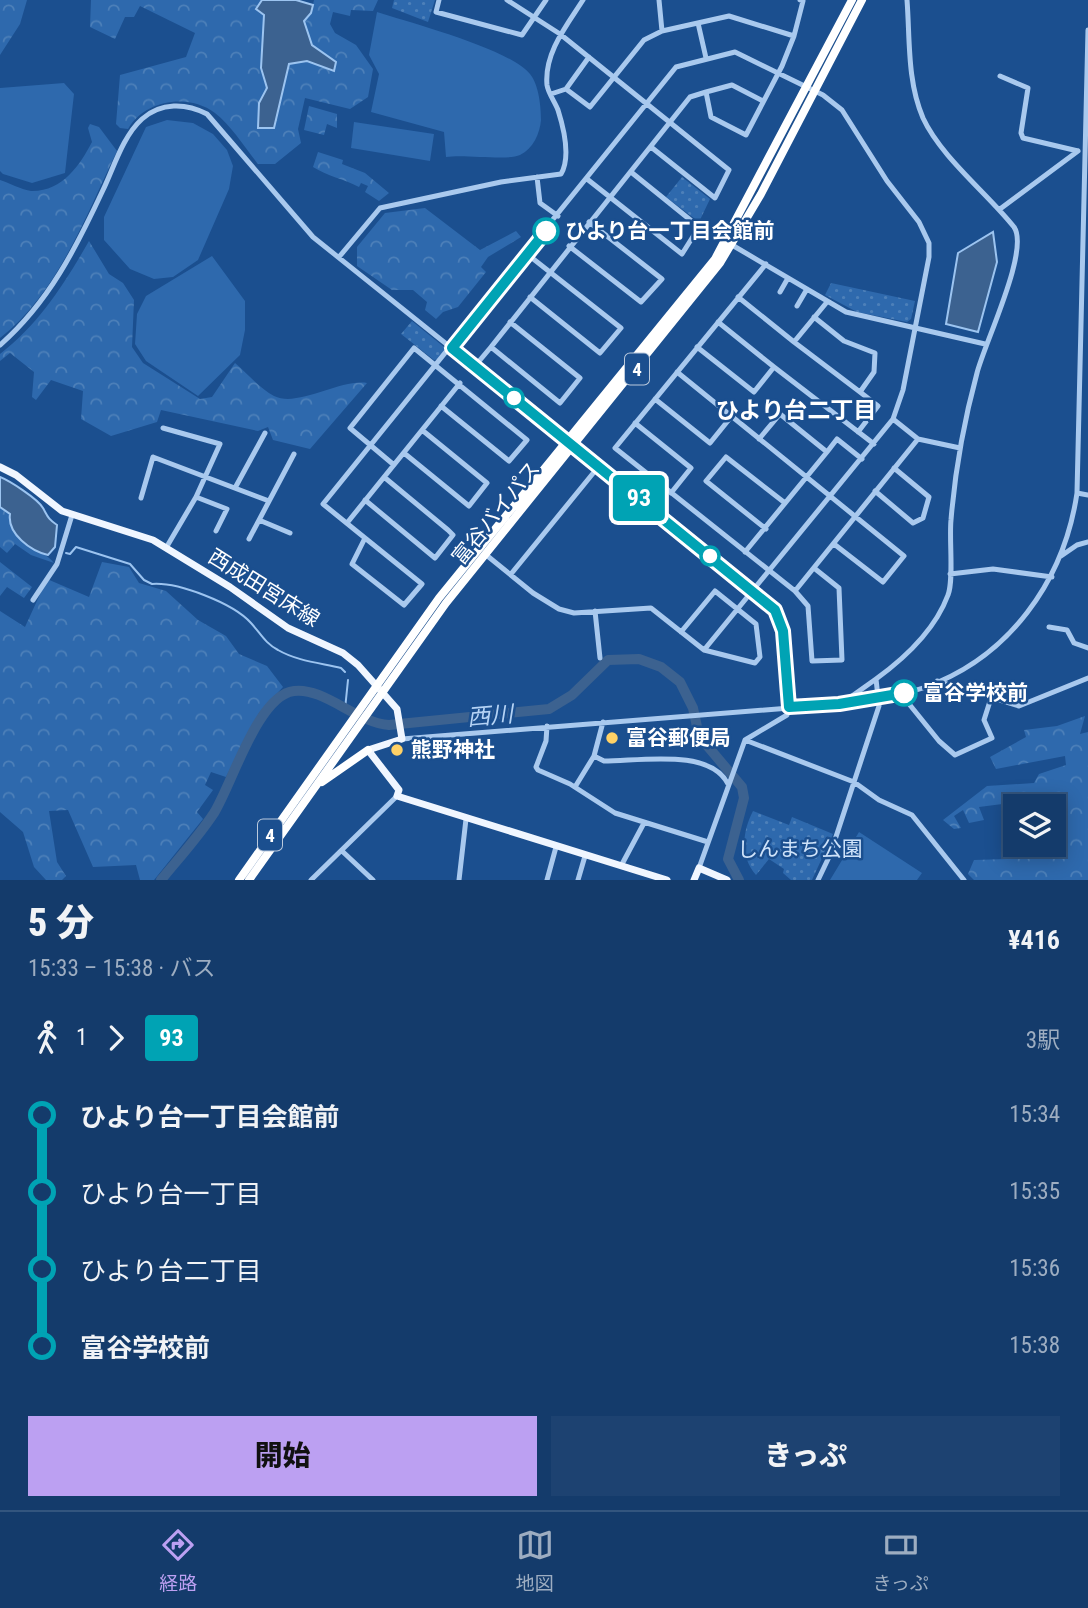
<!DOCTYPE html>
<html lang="ja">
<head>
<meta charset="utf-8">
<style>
  :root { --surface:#143b6b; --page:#1d4271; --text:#f1f3f6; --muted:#9dadc1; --line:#33557e; --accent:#bca0f2 }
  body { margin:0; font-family:"Roboto Condensed","Noto Sans JP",sans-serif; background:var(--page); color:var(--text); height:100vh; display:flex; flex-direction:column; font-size:26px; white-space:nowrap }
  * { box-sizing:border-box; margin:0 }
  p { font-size:23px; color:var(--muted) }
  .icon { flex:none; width:38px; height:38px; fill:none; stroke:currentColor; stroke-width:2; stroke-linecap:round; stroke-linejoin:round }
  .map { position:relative; height:880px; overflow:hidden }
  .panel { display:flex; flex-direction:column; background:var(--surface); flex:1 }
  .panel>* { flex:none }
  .badge { padding:0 14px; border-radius:5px; font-size:24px; line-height:46px }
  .fabs { position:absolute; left:1003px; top:794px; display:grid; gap:14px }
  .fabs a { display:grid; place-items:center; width:63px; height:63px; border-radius:0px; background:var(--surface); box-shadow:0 4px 18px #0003,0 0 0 2px var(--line); font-size:35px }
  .map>.badge { position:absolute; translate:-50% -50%; box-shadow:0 0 0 4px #fff }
  .legs { display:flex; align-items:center; gap:10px; height:77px; padding:0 28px; font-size:23px }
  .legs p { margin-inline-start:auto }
  .headline { display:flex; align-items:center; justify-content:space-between; height:119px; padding:0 28px }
  h1 { font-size:38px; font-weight:800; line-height:52px }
  .action { display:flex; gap:14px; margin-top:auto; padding:14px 28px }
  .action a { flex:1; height:80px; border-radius:0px; background:var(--accent); color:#111; font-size:28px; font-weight:800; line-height:80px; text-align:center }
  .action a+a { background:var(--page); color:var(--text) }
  ul { padding:0 28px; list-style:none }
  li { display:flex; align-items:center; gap:24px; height:77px; font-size:26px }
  li i { display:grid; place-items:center; width:10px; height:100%; margin:0 9px; background:currentColor }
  li i::after { content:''; width:18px; height:18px; margin:-9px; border:5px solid; border-radius:50%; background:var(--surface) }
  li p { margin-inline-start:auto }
  li:first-child i { background:linear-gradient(#0000 50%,currentColor 0) }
  li:last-child i { background:linear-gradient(currentColor 50%,#0000 0) }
  .menu { display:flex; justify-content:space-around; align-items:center; height:98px; border-top:2px solid var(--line); background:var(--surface); font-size:19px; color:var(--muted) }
  .menu a { display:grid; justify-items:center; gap:4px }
  .menu .active { color:var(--accent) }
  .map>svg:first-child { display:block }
</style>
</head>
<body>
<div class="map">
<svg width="1088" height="880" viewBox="0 0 1088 880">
  <defs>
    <pattern id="grass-dots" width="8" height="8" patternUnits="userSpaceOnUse" patternTransform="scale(1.75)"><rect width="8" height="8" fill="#2e69ad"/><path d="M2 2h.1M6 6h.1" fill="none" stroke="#4d80b9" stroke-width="1.8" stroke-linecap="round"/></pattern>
    <pattern id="forest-crowns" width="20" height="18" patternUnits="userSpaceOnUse" patternTransform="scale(1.75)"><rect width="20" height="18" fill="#2e69ad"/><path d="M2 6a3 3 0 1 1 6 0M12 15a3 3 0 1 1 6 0" fill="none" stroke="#4d80b9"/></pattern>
  </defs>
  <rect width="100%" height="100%" fill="#1b4f8f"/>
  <!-- grass -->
  <path fill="url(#grass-dots)" d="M394 0H435L428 22 392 8Z
    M682 177 710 199 699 222 666 197Z
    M831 283 915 301 911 319 907 322 857 312 825 295Z
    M412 321 444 347 445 351 439 359 434 360 401 334Z
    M753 811 789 825 792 817 833 834 812 880H791L783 873 784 869 769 859 756 875C740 857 742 832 753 811Z"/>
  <!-- forest -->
  <path fill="url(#forest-crowns)" d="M0 0H27L20 24 0 55Z
    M91 0H262L257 9 264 15 261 68 267 88 259 103 258 128H274L289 63 307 61 334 71 312 45 304 21 311 13 314 0H378L373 11 351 10 350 16 333 12 330 24 335 33 356 45 373 69 368 97 350 109 305 98 298 129 301 143 275 164H258C245 148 231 125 215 113 188 93 145 100 128 129L120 128 116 124 120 75 186 57 195 33 140 6 134 17H125L115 39 90 27Z
    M309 106 337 114V128L327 124 324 135 304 130Z
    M90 124 99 127 117 151C86 215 58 293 0 338V180C9 183 22 190 31 191 62 192 80 165 92 142L88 128Z
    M318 152 343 160 342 164 365 173 389 193 379 201 365 192 368 186 361 183 359 187C344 179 327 176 313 167Z
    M425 208 480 250 516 231 521 237 488 257 481 267 486 272 458 307 443 312 436 319 425 310 427 302 413 290H392L357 266V247L385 213Z
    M89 241 109 274 123 283 134 300 132 347 143 363 200 399 212 397 235 363C247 373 260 389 274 396 298 408 339 379 367 383L310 449 273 440 268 427 258 431 161 410 157 422 111 436 81 419 83 391 51 380 36 400 32 397 34 372 10 353 0 361V354C39 324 65 283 89 241Z
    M0 507 10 514C7 543 41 546 54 563L31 555 15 544 7 553 0 547Z
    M0 562 32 587 24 598 7 587 0 596Z
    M102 562 129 567 139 583 166 591 198 620 226 636 239 654 267 666 283 687 259 713 226 777 211 772 205 785 213 790 197 812 203 819 154 880H140L136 865 93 867 68 810 49 811 57 862 66 876 62 880H46L34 867 23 832 0 812V611L25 627 47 579 89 597Z
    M1085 716 1080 734 1088 732V880H974L968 874 974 860 1007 859 1054 845V807L1015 809 1010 803 979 807 984 820 969 823 963 810 954 816 961 828 954 829 943 820 987 786 1034 783 1039 774 1066 765 1065 756 996 769 990 757 1026 737 1024 730 1057 726Z"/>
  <!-- garden -->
  <path fill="#2e69ad" d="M377 12C411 23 510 49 530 74 539 85 541 107 541 120 540 133 533 149 520 155 507 161 465 154 446 157L444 132 371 112 379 74 369 55Z
    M64 83 74 94 65 173 32 183 3 174 0 171V88Z
    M167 120 193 123 213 134 227 150 233 166 229 189 198 260 173 277 154 279 130 269 104 240V217L146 127Z
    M354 122 434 134 430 161 351 148Z
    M212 256 245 301V330L240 355 198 396 146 361 135 344 137 314 146 296Z
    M859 832 922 873 917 880H830Z"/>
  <!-- water -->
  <path fill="#3c6290" stroke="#9cc4f0" stroke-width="2" d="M262 0H296L313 5 311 13 304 21 312 45 336 62 334 71 307 61 289 64 274 128H258L259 103 267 88 261 68 264 15 256 9Z
    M993 232 997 262 978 332 946 324 958 253Z
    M0 477C10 481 38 499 43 508 48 517 48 519 57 525L55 547 48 555C31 551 7 534 10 514L0 507Z"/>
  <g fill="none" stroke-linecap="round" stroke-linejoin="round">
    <!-- stream -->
    <path stroke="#9cc4f0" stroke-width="2" d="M66 553 70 554 76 547 130 564 144 580 152 584C178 582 233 603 251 623 261 634 265 643 278 650 297 661 320 663 341 668L345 672
      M345 709 348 680"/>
    <!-- river -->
    <path stroke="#3c6290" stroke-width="10" d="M161 880C179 858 199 836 214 813 232 784 258 695 294 691 324 687 357 723 389 725L549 709 572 695 608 660 639 659 661 667 680 682 693 708 699 736 742 787 744 798 728 859 739 880"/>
    <!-- minor -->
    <path stroke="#a9c9ee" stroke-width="5" d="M439 0 436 12 522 35 546 0
      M507 0 560 34 729 170 715 198 651 147
      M659 0 662 31
      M698 23 706 58
      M1000 76 1028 88 1021 133 1023 138 1078 151
      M566 89 590 107 644 40 662 31 729 16 794 36
      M706 92 732 85 763 101
      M551 94 566 89 589 57
      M537 177 540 203 558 216
      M587 179 682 254 699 227 631 172
      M1000 209 1078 151
      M732 245 846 312 985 344
      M569 246 641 302 662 279 589 222
      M527 254 621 328 600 353 530 297
      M339 257 380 208 501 182 561 174C571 157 564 129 558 110 555 102 548 93 547 85 544 53 567 25 583 0
      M766 264 615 448 795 591 808 606 812 661 842 660 839 588 814 568
      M780 292 788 278
      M738 297 794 342 827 302
      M797 306 807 289
      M510 322 580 378 560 403 491 347 690 97 706 92 711 117 746 135 782 66 794 36 803 1 800 0
      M794 342 860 392 874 372 875 353 844 341 814 317
      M0 345C49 302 76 248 103 190 114 167 123 136 142 119 161 102 186 103 207 114L313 237 762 597 781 620 787 715 745 740 699 868
      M697 347 754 392 774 367 718 322
      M475 366 491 347
      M774 367 874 444
      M677 372 904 556 883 582 834 544
      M655 399 710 443 731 417
      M893 419 918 439 960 448
      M635 423 691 468 671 493
      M163 428 220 444 196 497 166 548
      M858 432 878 406 860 392
      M827 452 837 439 862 459
      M404 453 469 506 487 483 422 430
      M394 465 350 428 414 348 527 440 509 461 441 406
      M235 488 265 433
      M875 491 913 523 923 518 929 497 894 468
      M1077 493 1088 495
      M196 497 227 509 216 531
      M141 498 153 457 269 501
      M365 500 435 558 453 535 448 530 384 477
      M259 520 290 533
      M347 523 460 383
      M766 529 706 481 726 457 785 503
      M365 538 323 504 676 67 735 52 823 95 842 110 887 181 919 222 929 243V257L903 390 893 419 704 650 651 608 574 613 559 609 533 593 485 554
      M365 538 422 584 404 605 352 564Z
      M249 539 294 454
      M745 552 827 452 780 414 759 439
      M1061 556 1077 545 1088 542
      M511 574 599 466
      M950 574 993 569 1052 577
      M795 591 918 439
      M33 600 57 564 72 515
      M595 611 600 658
      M1049 627 1067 630 1074 643 1088 648
      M681 632 715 591 756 624 760 657 755 663 704 650
      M937 681 1019 706 1088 678
      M901 694 939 741 955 755 992 738 984 720 991 698
      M845 701 876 679
      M547 726 546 741 536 767 538 770 570 784 615 813 708 842
      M402 739 839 704C867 699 896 697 923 688 1009 658 1064 581 1077 493L1088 30
      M745 740 854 782 879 800 912 815 964 880
      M594 756 604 761C640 761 710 748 728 784
      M575 787 594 756 603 722
      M342 851 373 880
      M621 866 644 823
      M311 880 397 796
      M459 880 466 819
      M547 880 556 847
      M578 880 585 856
      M818 880 830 855 879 706 876 679C905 658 935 630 948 595 954 580 949 539 951 520 955 471 964 421 977 373 985 342 1030 250 1014 227 987 193 941 157 923 118 907 81 910 39 907 0"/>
    <!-- major -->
    <path stroke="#f0f6ff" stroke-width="7" d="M0 467 16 475 62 511 153 540 230 587 288 628 343 653 358 665 397 709 402 739 368 750 399 790 397 796 667 880
      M694 880 699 868 727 880"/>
    <!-- highway -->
    <path stroke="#fff" stroke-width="8" d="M322 782 368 750
      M239 880 439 598 715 259 852 0
      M249 880 446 603 720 263 761 194 862 0"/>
  </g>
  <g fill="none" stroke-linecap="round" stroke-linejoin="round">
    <defs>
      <path id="line-1" d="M546 231 452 348 775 610 783 631 789 707 839 704 904 693"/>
    </defs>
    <!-- line-1 casing -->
    <use href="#line-1" stroke="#fff" stroke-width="16"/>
    <!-- line-1 -->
    <use href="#line-1" stroke="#00a3b4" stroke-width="10"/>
  </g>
  <!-- markers -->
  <g fill="#fff" stroke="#00a3b4" stroke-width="3.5">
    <circle cx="546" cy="231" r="12"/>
    <circle cx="514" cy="398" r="9"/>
    <circle cx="710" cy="556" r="9"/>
    <circle cx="904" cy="693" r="12"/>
  </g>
  <g fill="#ffd166" stroke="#1b4f8f" stroke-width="2.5">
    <circle cx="612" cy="738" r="7"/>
    <circle cx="397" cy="750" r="7"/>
  </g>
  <g text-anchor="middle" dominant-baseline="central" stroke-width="5" stroke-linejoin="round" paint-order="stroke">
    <!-- shield labels -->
    <g fill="#1b4f8f" stroke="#bbcadd" stroke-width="2">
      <rect x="625" y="353.5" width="24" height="31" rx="5"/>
      <rect x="258" y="819.5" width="24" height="31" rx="5"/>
    </g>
    <g font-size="19" font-weight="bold" fill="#fff">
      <text x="637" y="369">4</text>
      <text x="270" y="835">4</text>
    </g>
    <!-- stop labels -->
    <g font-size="21" font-weight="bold" fill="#fff" stroke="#1b4f8f" text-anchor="start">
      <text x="565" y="231">ひより台一丁目会館前</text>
      <text x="923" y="693">富谷学校前</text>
    </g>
    <!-- street labels -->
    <g font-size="21" fill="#fff" stroke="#1b4f8f">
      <text transform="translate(496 513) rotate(-51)">富谷バイパス</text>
      <text transform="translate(264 588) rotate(32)">西成田宮床線</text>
    </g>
    <!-- poi labels -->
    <g font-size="21" font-weight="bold" fill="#fff" stroke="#1b4f8f" text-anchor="start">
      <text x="626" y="738">富谷郵便局</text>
      <text x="411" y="750">熊野神社</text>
    </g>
    <!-- park labels -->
    <g font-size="21" fill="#cfe3fa" stroke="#1b4f8f">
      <text x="800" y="849">しんまち公園</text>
    </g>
    <!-- neighbourhood labels -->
    <g font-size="23" font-weight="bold" fill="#fff" stroke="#1b4f8f">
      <text x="796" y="410">ひより台二丁目</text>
    </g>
    <!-- water labels -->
    <g font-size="23" font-style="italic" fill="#b5d3f5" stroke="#1b4f8f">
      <text transform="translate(490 716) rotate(-5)">西川</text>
    </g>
  </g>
</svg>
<div class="fabs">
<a><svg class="icon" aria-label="layers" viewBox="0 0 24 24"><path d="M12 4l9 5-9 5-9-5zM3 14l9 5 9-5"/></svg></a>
</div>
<b class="badge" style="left:639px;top:498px;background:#00a3b4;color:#fff">93</b>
</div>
<section class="panel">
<div class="headline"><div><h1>5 分</h1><p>15:33 – 15:38 · バス</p></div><b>¥416</b></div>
<div class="legs"><svg class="icon" aria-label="walk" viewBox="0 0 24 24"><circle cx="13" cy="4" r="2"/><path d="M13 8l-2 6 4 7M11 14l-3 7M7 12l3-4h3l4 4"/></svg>1<svg class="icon" aria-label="forward" viewBox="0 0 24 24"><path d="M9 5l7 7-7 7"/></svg><b class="badge" style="background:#00a3b4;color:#fff">93</b><p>3駅</p></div>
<ul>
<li><i style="color:#00a3b4"></i><b>ひより台一丁目会館前</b><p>15:34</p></li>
<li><i style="color:#00a3b4"></i><span>ひより台一丁目</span><p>15:35</p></li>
<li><i style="color:#00a3b4"></i><span>ひより台二丁目</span><p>15:36</p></li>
<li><i style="color:#00a3b4"></i><b>富谷学校前</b><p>15:38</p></li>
</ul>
<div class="action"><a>開始</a><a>きっぷ</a></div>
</section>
<nav class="menu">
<a class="active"><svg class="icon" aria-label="directions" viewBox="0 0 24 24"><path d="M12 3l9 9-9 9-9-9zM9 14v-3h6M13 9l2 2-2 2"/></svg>経路</a>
<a><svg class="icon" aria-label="map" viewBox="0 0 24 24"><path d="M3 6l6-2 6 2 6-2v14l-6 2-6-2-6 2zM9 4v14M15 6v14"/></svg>地図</a>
<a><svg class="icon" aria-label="tickets" viewBox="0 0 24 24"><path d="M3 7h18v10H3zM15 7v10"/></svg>きっぷ</a>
</nav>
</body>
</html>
